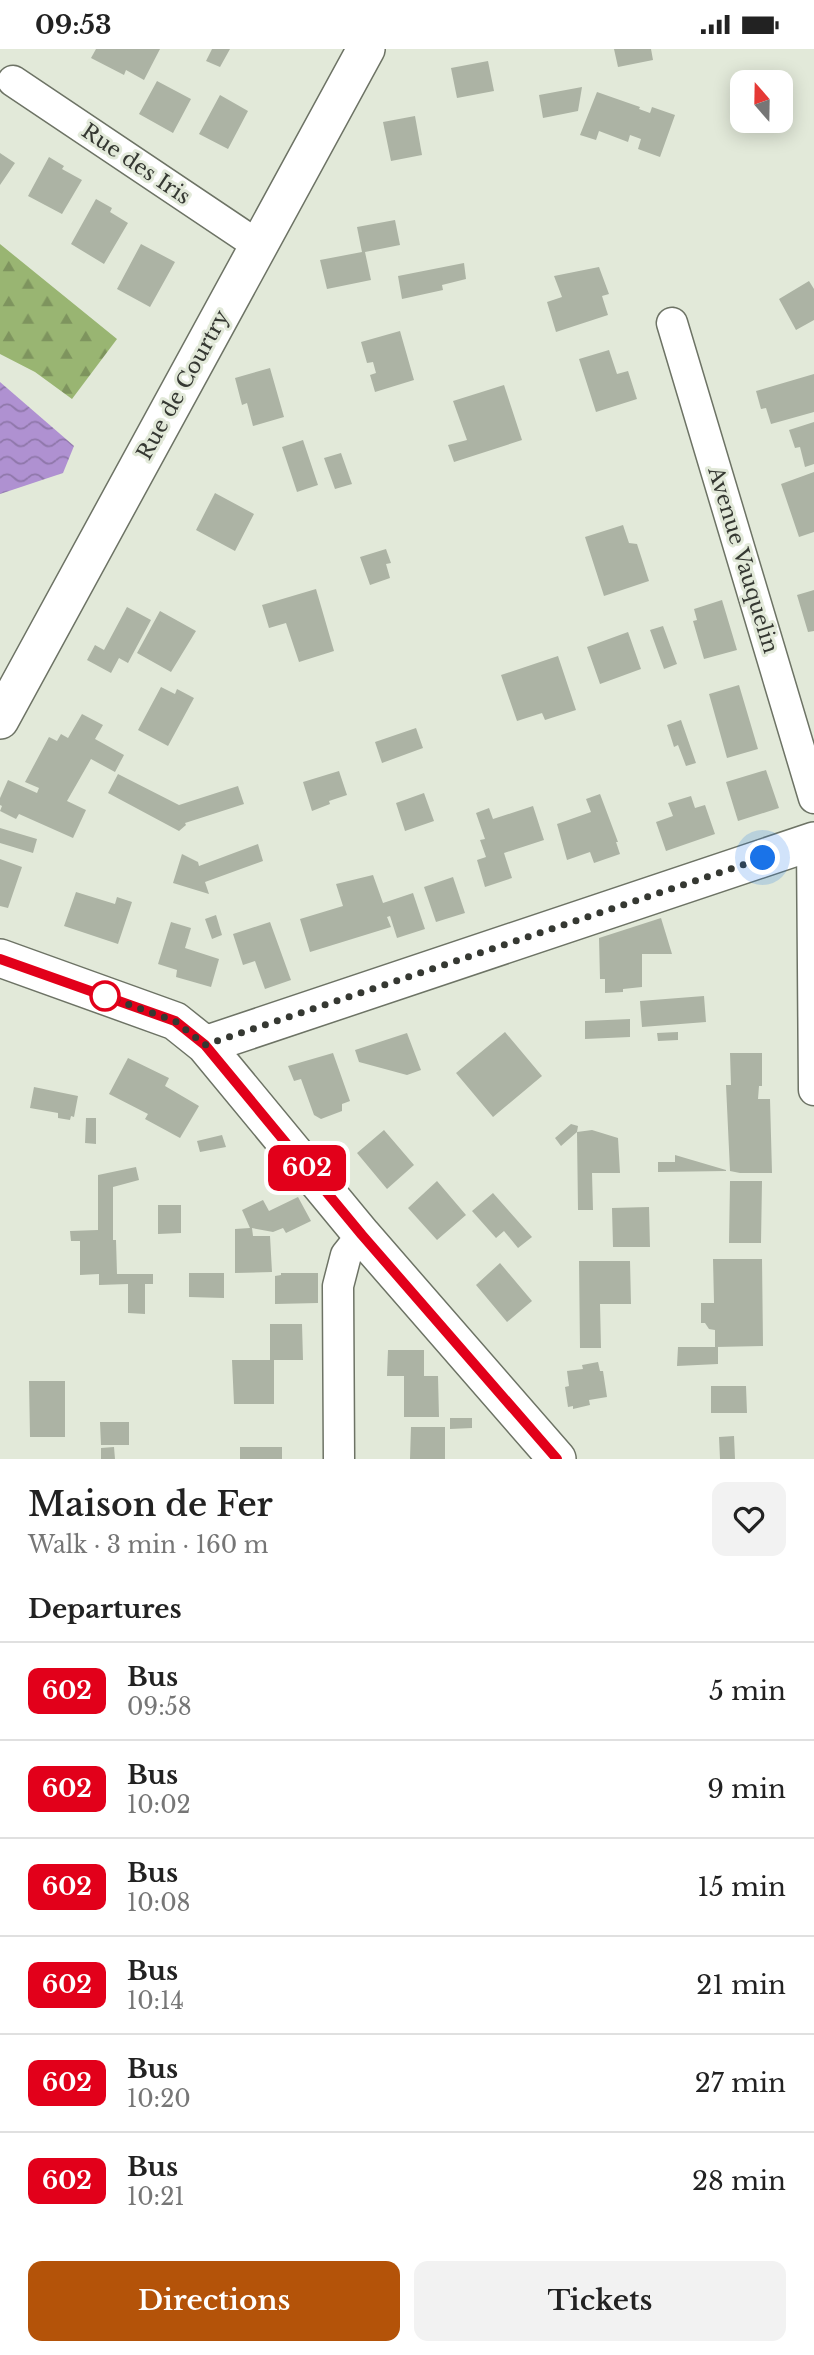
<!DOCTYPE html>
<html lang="en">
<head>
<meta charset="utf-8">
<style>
  :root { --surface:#fff; --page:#f2f2f2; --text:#222; --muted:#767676; --line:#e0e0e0; --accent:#b45309 }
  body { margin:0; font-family:"Libre Baskerville",serif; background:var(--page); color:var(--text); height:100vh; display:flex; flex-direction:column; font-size:26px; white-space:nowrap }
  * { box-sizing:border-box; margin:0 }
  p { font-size:23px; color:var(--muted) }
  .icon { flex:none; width:38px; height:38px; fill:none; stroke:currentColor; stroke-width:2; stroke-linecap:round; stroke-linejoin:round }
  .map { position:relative; height:1410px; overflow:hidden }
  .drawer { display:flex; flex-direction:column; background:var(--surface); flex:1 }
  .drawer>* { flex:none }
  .badge { padding:0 14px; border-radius:10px; font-size:24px; line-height:46px }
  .needle { width:46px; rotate:340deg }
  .controls { position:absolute; left:730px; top:21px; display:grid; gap:14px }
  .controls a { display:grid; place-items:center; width:63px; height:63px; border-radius:14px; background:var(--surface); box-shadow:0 4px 18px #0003; font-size:35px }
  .you { position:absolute; width:35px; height:35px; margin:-18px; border:5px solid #fff; border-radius:50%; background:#1a73e8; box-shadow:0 0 0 10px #1a73e833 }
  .map>.badge { position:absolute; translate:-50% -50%; box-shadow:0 0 0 4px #fff }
  h2 { padding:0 28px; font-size:26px; line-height:63px }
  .round { display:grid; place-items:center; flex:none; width:74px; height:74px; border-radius:14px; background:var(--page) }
  .overview { display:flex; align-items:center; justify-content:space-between; height:119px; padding:0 28px }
  h1 { font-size:33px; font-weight:600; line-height:52px }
  .cta { display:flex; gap:14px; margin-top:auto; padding:14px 28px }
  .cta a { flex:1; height:80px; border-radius:14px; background:var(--accent); color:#fff; font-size:28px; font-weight:600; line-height:80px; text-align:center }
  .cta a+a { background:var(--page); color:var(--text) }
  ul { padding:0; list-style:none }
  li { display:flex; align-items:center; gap:21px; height:98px; padding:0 28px; border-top:2px solid var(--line) }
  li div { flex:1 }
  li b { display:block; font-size:26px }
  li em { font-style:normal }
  li .badge { min-width:77px; font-weight:700; text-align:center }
  .status { display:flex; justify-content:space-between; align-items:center; height:49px; padding:0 35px; background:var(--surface); direction:ltr }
  .status svg { height:19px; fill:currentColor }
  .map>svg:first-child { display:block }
</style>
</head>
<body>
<div class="status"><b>09:53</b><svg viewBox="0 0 49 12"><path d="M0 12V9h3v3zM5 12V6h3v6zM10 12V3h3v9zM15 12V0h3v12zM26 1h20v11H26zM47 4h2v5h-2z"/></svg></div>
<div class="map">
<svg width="814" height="1410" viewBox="0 0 814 1410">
  <defs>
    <pattern id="forest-firs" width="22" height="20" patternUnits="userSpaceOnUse" patternTransform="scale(1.75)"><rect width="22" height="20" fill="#99b572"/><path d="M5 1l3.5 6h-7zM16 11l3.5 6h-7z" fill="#7e945e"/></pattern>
    <pattern id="water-waves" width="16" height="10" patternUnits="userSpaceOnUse" patternTransform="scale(1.75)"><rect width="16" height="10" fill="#af91d1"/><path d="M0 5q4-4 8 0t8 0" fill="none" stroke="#8f77aa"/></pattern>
  </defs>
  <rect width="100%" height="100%" fill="#e2e9d9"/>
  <!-- forest -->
  <path fill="url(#forest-firs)" d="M0 195 117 290 72 350 35 323 0 305Z"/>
  <!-- water -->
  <path fill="url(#water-waves)" d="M0 333 74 397 63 424 0 445Z"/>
  <!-- building -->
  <path fill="#acb3a4" d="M96 0H160L144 31 126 21 124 26 91 9Z
    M212 0H230L220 18 206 12Z
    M614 0H651L653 11 618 18Z
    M488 12 494 42 457 49 451 19Z
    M157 32 191 50 173 84 139 65Z
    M582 38 578 62 543 69 539 46Z
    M597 43 640 58 639 60 650 64 652 58 675 66 660 108 638 100 641 90 630 86 628 93 599 82 596 91 580 86Z
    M220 46 248 62 228 100 199 85Z
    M415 67 422 106 391 112 383 73Z
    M0 104 15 114 0 136Z
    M49 108 64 117 62 120 82 131 62 165 28 147Z
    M96 150 112 159 110 163 128 174 104 215 71 195Z
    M395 171 400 196 365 203 371 231 327 240 320 211 362 203 357 178Z
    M141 195 175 213 150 258 117 240Z
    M464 214 466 230 442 236 443 241 402 250 398 227Z
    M599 218 609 245 602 247 608 266 556 283 547 253 562 248 554 227Z
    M809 232 814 240V271L796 281 779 250Z
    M400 282 414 331 375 343 370 326 376 324 373 313 367 314 361 293Z
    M609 301 617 325 628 322 637 350 596 363 579 310Z
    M270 319 284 368 253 377 247 354 242 356 235 329Z
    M814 325V363L771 375 766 359 761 360 756 342Z
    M504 336 522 391 454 413 448 396 467 391 453 352Z
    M814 373V415L805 418 800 398 795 399 789 381Z
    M303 391 318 436 297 443 282 398Z
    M341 404 352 435 335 440 324 409Z
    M814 423V483L799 488 781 435Z
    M215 444 254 465 235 502 196 481Z
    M623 476 629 494 637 495 649 532 604 547 585 488Z
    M386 500 391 514 386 515 390 529 370 536 360 508Z
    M316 540 334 602 299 613 286 574 269 579 262 556Z
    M814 541V582L808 583 797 546Z
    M722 551 737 601 704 610 693 572 697 571 694 560Z
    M127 558 151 571 128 614 119 609 111 624 87 611 95 596 104 601Z
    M160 562 196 582 171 623 137 604Z
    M663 577 677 615 664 620 650 581Z
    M628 583 641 620 600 635 587 598Z
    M558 607 576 661 545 671 542 664 517 672 501 626Z
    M739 636 758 700 727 709 709 645Z
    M161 638 175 645 177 640 194 649 168 697 138 681Z
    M82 665 103 676 95 690 124 706 115 723 91 710 67 752 86 761 73 789 19 765 16 770 0 762 2 757 0 756V749L8 731 37 744 39 739 25 733 49 688 57 692 61 685 68 689Z
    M681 671 696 714 686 717 678 696 674 698 667 676Z
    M416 679 423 699 382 714 375 693Z
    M766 721 779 759 738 772 726 733Z
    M339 722 347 746 329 752 330 755 312 762 303 733Z
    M118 725 179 756 238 737 244 755 185 774 186 776 179 782 108 744Z
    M424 744 434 772 405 782 396 754Z
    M600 745 618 793H616L620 805 594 814 590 803 567 811 557 775 591 763 586 750Z
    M691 747 695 759 705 756 715 785 666 802 656 773 673 767 668 754Z
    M533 757 544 791 504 804 512 829 485 838 477 811 486 808 480 791 485 790 476 764 489 759 493 770Z
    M0 779 37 790 33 804 0 794Z
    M258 795 263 812 205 833 209 845 173 834 182 805 198 813 199 817Z
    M0 810 22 818 8 859 0 857Z
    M373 826 383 854 413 844 425 880 397 889 390 867 387 868 391 878 310 903 300 870 343 857 336 835Z
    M453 828 465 864 436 873 424 838Z
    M76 843 115 855 117 848 132 853 118 895 64 877Z
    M216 866 222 886 212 890 205 870Z
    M661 869 672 905H642V938L623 940V943L605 944V930H600L599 889Z
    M171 873 191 879 185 899 219 910 211 938 176 928 177 921 158 915Z
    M270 873 291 931 265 940 255 912 243 916 233 885Z
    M704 947 706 973 642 978 640 952Z
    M630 970V988L585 990V972Z
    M505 983 542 1027 493 1068 456 1024Z
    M678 983V991L658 992 657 984Z
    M407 984 421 1021 407 1026 359 1013 355 1001Z
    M333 1004 350 1052 342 1055V1062L321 1070 314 1066 301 1030 294 1032 288 1017Z
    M730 1004H762V1037H759L758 1050H770L772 1124H740L730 1122 726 1036H731Z
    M128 1009 169 1029 165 1037 199 1057 180 1089 145 1070 148 1065 109 1045Z
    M34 1038 78 1047 74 1068 71 1067 70 1071 58 1069V1064L30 1059Z
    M86 1069H96V1095L85 1094Z
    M571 1075 578 1077 577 1083 561 1097 555 1089Z
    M384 1081 414 1116 387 1140 357 1104Z
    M592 1081 618 1089 620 1124H592L593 1161H578L577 1083Z
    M222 1086 226 1098 200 1103 197 1092Z
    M675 1106 726 1121V1122L658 1123V1113H675Z
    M136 1118 139 1131 113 1138V1191H116L117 1225H153V1235H145V1265L128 1264V1235L99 1236V1225L80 1226V1192H71L70 1182 98 1181V1126Z
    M437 1132 466 1166 437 1191 408 1159Z
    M730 1132H762L761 1194H729Z
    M493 1144 532 1188 518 1199 504 1182 496 1189 472 1162Z
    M298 1148 311 1172 286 1184 283 1179 273 1183 252 1179 253 1187H270L272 1223 235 1224V1180L250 1179 242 1161 263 1151 269 1162Z
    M158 1156H181V1184L158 1185Z
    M649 1158 650 1198H613L612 1159Z
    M713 1210H762L763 1297 715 1298V1281L709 1280 705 1274H701V1254H714Z
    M579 1212H630L631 1255H600L601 1299H580Z
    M500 1214 532 1252 507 1273 476 1236Z
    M189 1224H224V1249L189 1248Z
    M281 1224H318V1254L275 1255V1227L281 1226Z
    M270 1275H302L303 1311H274V1355H234L232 1311H270Z
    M678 1298H718V1315L677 1317Z
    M388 1301H424V1327H438L439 1368H404V1327H387Z
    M598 1313 600 1322H603L607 1348 589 1351 590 1356 573 1360V1357L568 1358 565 1338 569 1337 567 1322 583 1320 582 1316Z
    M29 1332H65V1388H30Z
    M711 1337H746L747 1364H711Z
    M450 1369H472V1379L450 1380Z
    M100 1373H129V1396H101Z
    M411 1378H445V1410H410Z
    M734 1387 735 1410H720L719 1388Z
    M114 1398 115 1410H101V1399Z
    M240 1398H282V1410H240Z"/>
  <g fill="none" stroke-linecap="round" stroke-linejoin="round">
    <defs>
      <path id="minor" d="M13 32 259 197
        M672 274 814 749
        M812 792 814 1041
        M339 1410 338 1237 346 1206 362 1186"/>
      <path id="tertiary" d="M0 671 366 0
        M0 909 175 972 205 996 362 1186 557 1410
        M205 996 814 792"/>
    </defs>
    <!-- minor casing -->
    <use href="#minor" stroke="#6d7365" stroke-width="33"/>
    <!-- tertiary casing -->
    <use href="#tertiary" stroke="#6d7365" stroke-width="40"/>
    <!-- minor -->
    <use href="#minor" stroke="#fff" stroke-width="30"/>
    <!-- tertiary -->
    <use href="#tertiary" stroke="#fff" stroke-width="37"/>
  </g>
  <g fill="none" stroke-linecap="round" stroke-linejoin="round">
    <defs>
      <path id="line" d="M0 910 175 972 205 996 362 1186 557 1410"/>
    </defs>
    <!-- line casing -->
    <use href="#line" stroke="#fff" stroke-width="16"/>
    <!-- line -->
    <use href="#line" stroke="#e2001a" stroke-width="10"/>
    <!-- walk -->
    <path stroke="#353832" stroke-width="7" stroke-dasharray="0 12.6" d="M105 947 175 972 205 996 763 809"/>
  </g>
  <!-- markers -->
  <circle fill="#fff" stroke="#e2001a" stroke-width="3.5" cx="105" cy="947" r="14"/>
  <g text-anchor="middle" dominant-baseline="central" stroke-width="6" stroke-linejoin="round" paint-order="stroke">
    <!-- street labels -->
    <g font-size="21" fill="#353832" stroke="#e2e9d9">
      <text transform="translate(136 115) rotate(34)">Rue des Iris</text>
      <text transform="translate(183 336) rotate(-61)">Rue de Courtry</text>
      <text transform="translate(743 511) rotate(73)">Avenue Vauquelin</text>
    </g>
  </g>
</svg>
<div class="controls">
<a><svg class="needle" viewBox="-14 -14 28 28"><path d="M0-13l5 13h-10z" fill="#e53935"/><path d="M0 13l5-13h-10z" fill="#767676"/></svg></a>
</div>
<div class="you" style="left:763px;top:809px"></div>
<b class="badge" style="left:307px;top:1119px;background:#e2001a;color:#fff">602</b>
</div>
<section class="drawer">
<div class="overview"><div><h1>Maison de Fer</h1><p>Walk · 3 min · 160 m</p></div><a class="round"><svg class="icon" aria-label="heart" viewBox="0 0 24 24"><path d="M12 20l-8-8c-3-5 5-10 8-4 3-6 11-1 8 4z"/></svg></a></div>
<h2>Departures</h2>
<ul>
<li><span class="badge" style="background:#e2001a;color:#fff">602</span><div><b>Bus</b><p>09:58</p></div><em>5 min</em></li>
<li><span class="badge" style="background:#e2001a;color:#fff">602</span><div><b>Bus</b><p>10:02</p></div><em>9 min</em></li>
<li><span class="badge" style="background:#e2001a;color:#fff">602</span><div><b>Bus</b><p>10:08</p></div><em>15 min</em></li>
<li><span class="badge" style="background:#e2001a;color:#fff">602</span><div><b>Bus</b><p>10:14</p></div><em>21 min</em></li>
<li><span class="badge" style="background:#e2001a;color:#fff">602</span><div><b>Bus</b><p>10:20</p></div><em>27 min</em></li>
<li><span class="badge" style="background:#e2001a;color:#fff">602</span><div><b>Bus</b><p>10:21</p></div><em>28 min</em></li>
</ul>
<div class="cta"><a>Directions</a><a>Tickets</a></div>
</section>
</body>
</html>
